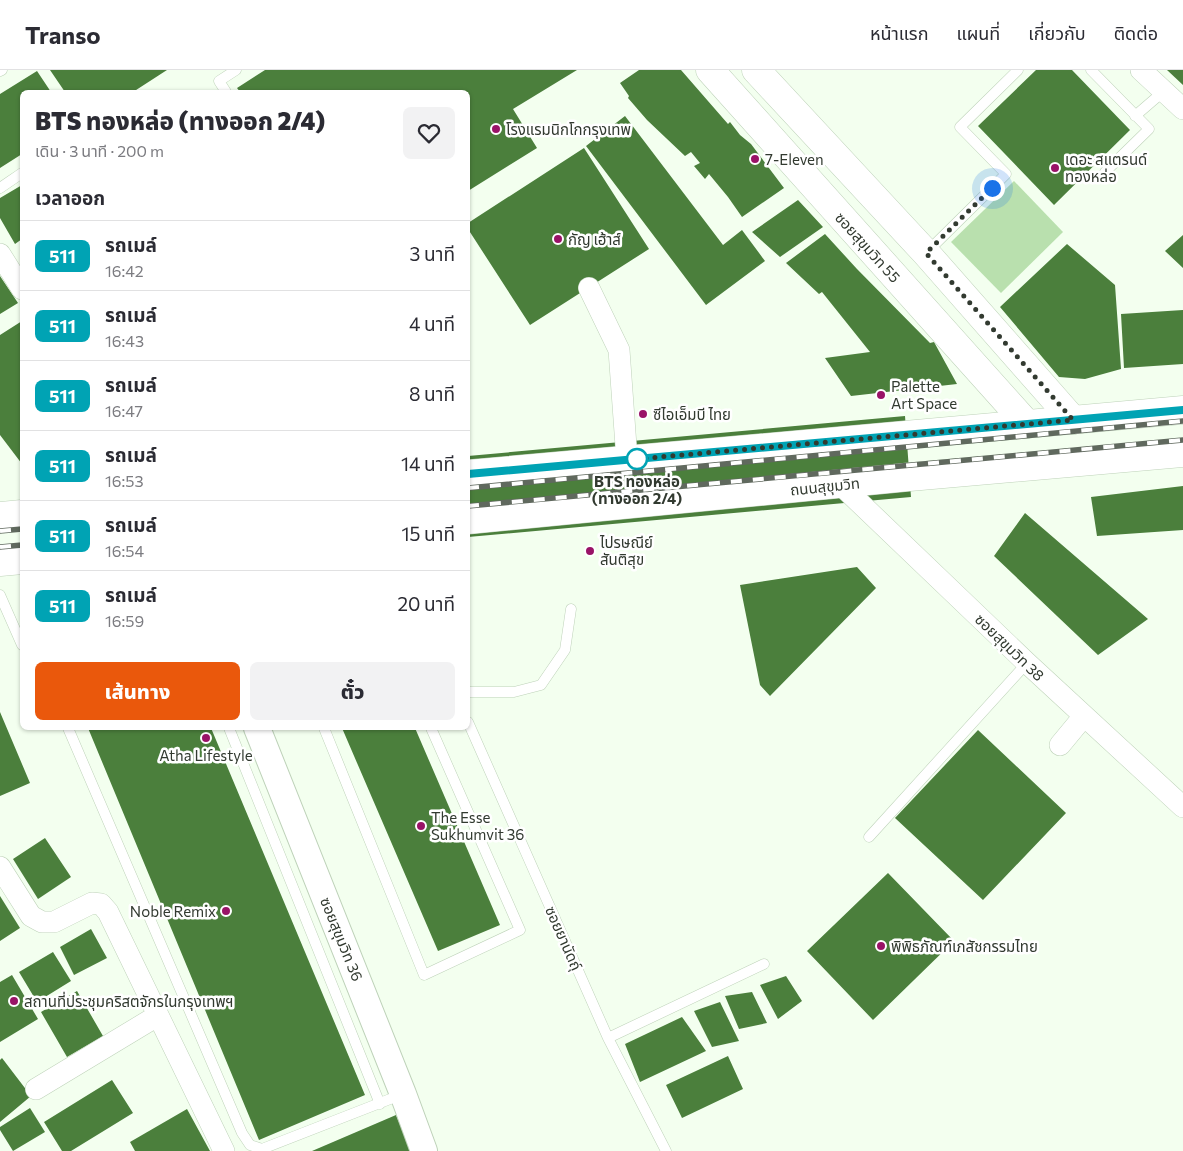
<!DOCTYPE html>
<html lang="th">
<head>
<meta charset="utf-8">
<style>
  :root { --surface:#fff; --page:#f2f2f3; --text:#2b2b33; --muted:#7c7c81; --line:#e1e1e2; --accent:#ea580c }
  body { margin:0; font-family:Commissioner,"Noto Sans Thai",sans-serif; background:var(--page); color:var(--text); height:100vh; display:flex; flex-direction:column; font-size:19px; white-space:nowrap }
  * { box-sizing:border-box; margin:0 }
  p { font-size:16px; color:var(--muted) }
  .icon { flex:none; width:28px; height:28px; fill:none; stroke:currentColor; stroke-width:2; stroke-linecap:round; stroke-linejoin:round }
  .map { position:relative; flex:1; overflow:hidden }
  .panel { position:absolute; left:20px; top:20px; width:450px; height:640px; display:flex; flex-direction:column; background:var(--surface); border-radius:8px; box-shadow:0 1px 4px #0004 }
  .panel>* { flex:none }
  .badge { padding:0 10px; border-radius:8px; font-size:18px; line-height:32px }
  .you { position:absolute; width:25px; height:25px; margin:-12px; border:4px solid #fff; border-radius:50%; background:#1a73e8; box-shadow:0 0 0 8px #1a73e833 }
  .map>.badge { position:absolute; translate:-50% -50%; box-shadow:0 0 0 2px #fff }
  h2 { padding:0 15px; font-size:19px; line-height:45px }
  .round { display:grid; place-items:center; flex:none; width:52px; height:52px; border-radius:8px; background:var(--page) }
  .headline { display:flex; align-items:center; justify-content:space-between; height:85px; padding:0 15px }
  h1 { font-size:24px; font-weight:800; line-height:38px }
  .action { display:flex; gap:10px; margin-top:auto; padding:10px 15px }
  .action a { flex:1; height:58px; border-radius:8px; background:var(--accent); color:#fff; font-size:20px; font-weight:800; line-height:58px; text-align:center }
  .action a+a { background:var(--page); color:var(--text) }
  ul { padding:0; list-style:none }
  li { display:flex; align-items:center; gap:15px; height:70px; padding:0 15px; border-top:1px solid var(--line) }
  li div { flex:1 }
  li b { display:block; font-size:19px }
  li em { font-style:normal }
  li .badge { min-width:55px; font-weight:700; text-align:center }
  header { display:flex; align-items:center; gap:30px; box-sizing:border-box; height:70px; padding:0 25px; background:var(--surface); border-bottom:1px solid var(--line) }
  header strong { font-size:24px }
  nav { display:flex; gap:28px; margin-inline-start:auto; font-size:18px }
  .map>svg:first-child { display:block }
</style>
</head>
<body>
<header>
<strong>Transo</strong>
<nav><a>หน้าแรก</a><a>แผนที่</a><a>เกี่ยวกับ</a><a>ติดต่อ</a></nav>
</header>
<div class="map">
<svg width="1183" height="1081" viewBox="0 0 1183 1081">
  <rect width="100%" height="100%" fill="#f3ffef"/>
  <!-- green -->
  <path fill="#b9e0ae" d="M1014 111 1063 162 1001 223 951 172Z"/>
  <!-- building -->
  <path fill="#4b7f3c" d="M50 0H167L133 22H65Z
    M265 0H577L513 39 537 78 468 121V22H240L237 18Z
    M639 0H681L728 54 730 52 740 65 751 74 784 118 742 147 728 127 709 104 705 109 694 96 700 93 691 82 685 86 647 50 628 28 629 26 620 13Z
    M1036 0H1072L1130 60 1054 135 978 56Z
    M1167 0H1183V15Z
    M37 1 51 22H22V84L0 98V24Z
    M625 46 723 175 742 160 765 191 706 235 586 76Z
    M584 78 649 179 530 255 468 159V153Z
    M22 115V169L15 174 0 148V128Z
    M798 130 823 157 780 187 752 162Z
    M825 164 857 199 930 273 934 272 957 314 851 326 825 288 870 282 822 222 819 224 786 193Z
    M1183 165V198L1165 181Z
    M1067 174 1115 215 1121 299 1085 309 1059 307 1000 237Z
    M0 206 18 233 0 244Z
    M1183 240V294L1124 298 1121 244Z
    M22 251V394L0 365V265Z
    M905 346 911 427 468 467V386Z
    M1183 416V460L1097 466 1091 427Z
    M1025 443 1148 549 1098 585 994 486Z
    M857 497 876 518 770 626 760 615 740 515Z
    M0 642 30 713 0 726Z
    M88 658H211L365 1025 259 1070Z
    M342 658H415L500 855 438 881Z
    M978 660 1066 743 983 830 895 748Z
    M45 768 71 807 38 829 13 789Z
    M888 803 954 871 873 950 807 881Z
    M0 826 20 858 0 871Z
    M91 859 107 888 74 905 60 877Z
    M53 882 71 911 37 932 19 902Z
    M12 905 38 949 0 972V912Z
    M786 906 802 931 778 949 760 915Z
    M77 921 103 966 67 987 41 942Z
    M752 922 767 953 739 959 725 926Z
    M720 932 739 971 712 977 694 941Z
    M682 947 706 981 640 1012 625 974Z
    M728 986 743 1019 682 1048 666 1015Z
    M2 988 31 1026 0 1052V990Z
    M112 1010 133 1043 71 1081H62L44 1052Z
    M30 1038 45 1062 13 1081 0 1060V1057Z
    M187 1039 210 1081H135L130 1072Z
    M396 1045 411 1081H312Z"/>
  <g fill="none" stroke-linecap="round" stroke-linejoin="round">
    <defs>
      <path id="service" d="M1091 0 1149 59 1105 102
        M0 1 2 0
        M226 22 219 11 236 0
        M1135 46 1164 21
        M0 118 22 103
        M927 182 1006 104 960 57 1018 0
        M0 525 22 575
        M468 622H514L541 615 565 580 571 539
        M468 652 608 968 666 1081
        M68 658 242 1063 250 1075 262 1079 403 1024
        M229 658 380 1034
        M324 658 424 905 520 860 431 658
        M869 767 1027 593
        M608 968 764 894"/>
      <path id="minor" d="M1141 0 1183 39
        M0 184 22 219
        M589 218 619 280 627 390
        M840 414 1027 593 1183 737
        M1060 675 1084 646
        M0 797 31 846 42 852H54L92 833 101 834 108 842 224 1081
        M36 1019 157 946"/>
      <path id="tertiary" d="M257 658 403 1024 424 1081"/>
      <path id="secondary" d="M710 0 1027 354
        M756 0 926 183 1073 350"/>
      <path id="primary" d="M468 404 1183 340
        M0 446 22 444
        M468 450 909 407 1183 383
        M0 492 22 490"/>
    </defs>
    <!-- service casing -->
    <use href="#service" stroke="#bed2b9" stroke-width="11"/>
    <!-- minor casing -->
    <use href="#minor" stroke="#bed2b9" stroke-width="22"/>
    <!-- tertiary casing -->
    <use href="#tertiary" stroke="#bed2b9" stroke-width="28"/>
    <!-- secondary casing -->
    <use href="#secondary" stroke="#bed2b9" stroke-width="29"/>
    <!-- primary casing -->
    <use href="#primary" stroke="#bed2b9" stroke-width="29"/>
    <!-- service -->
    <use href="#service" stroke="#fff" stroke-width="10"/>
    <!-- minor -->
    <use href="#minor" stroke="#fff" stroke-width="21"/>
    <!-- tertiary -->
    <use href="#tertiary" stroke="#fff" stroke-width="26"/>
    <!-- secondary -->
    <use href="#secondary" stroke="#fff" stroke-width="28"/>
    <!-- primary -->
    <use href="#primary" stroke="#fff" stroke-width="28"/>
    <defs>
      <path id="rail" d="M468 418 1183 351
        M468 436 1183 370
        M0 461 22 459
        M0 477 22 475"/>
    </defs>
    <!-- rail casing -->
    <use href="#rail" stroke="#60695e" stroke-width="5.5"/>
    <!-- rail -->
    <use href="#rail" stroke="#fff" stroke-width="4" stroke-dasharray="11" stroke-linecap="butt"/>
  </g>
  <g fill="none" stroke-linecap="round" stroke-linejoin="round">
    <defs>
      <path id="line" d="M468 404 1183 340"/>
    </defs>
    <!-- line casing -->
    <use href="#line" stroke="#fff" stroke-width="11"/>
    <!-- line -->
    <use href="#line" stroke="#00a3b4" stroke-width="8"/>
    <!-- walk -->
    <path stroke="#323a30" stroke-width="5" stroke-dasharray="0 9" d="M637 389 1073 350 926 183 992 118"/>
  </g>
  <!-- markers -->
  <g fill="#991367" stroke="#fff" stroke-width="2">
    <circle cx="496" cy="59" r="5"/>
    <circle cx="755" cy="89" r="5"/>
    <circle cx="1055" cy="98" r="5"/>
    <circle cx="558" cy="169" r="5"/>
    <circle cx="881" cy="325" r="5"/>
    <circle cx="643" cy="344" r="5"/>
    <circle cx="590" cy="481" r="5"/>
    <circle cx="206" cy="668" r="5"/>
    <circle cx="421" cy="756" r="5"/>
    <circle cx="226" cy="841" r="5"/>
    <circle cx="881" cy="876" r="5"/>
    <circle cx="14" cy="931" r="5"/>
  </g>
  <circle fill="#fff" stroke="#00a3b4" stroke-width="2.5" cx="637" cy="389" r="10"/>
  <g text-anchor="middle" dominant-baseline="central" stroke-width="5" stroke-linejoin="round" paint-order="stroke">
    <!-- poi labels -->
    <g font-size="15" fill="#323a30" stroke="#fff" text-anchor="start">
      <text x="506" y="59">โรงแรมนิกโกกรุงเทพ</text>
      <text x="765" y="89">7-Eleven</text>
      <text x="1065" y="89">เดอะ สแตรนด์<tspan x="1065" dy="17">ทองหล่อ</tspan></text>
      <text x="568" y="169">กัญ เฮ้าส์</text>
      <text x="891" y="316">Palette<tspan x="891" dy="17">Art Space</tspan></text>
      <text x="653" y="344">ซีไอเอ็มบี ไทย</text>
      <text x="600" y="472">ไปรษณีย์<tspan x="600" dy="17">สันติสุข</tspan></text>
      <text x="206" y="685" text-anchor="middle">Atha Lifestyle</text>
      <text x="431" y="747">The Esse<tspan x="431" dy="17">Sukhumvit 36</tspan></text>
      <text x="216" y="841" text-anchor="end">Noble Remix</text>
      <text x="891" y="876">พิพิธภัณฑ์เภสัชกรรมไทย</text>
      <text x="24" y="931">สถานที่ประชุมคริสตจักรในกรุงเทพฯ</text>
    </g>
    <!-- street labels -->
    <g font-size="15" fill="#323a30" stroke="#fff">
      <text transform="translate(868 177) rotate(48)">ซอยสุขุมวิท 55</text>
      <text transform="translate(825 416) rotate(-6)">ถนนสุขุมวิท</text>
      <text transform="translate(1010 577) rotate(44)">ซอยสุขุมวิท 38</text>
      <text transform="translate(564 868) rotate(66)">ซอยยานัดถุ์</text>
      <text transform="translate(342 869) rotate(68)">ซอยสุขุมวิท 36</text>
    </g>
    <!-- stop labels -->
    <g font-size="15" font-weight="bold" fill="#323a30" stroke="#fff">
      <text x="637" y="411">BTS ทองหล่อ<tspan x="637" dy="17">(ทางออก 2/4)</tspan></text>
    </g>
  </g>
</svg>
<div class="you" style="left:992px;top:118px"></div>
<section class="panel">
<div class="headline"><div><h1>BTS ทองหล่อ (ทางออก 2/4)</h1><p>เดิน · 3 นาที · 200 m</p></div><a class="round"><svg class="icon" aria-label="heart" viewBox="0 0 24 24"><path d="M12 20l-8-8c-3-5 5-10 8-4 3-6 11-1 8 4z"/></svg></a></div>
<h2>เวลาออก</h2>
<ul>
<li><span class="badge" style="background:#00a3b4;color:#fff">511</span><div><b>รถเมล์</b><p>16:42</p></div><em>3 นาที</em></li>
<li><span class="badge" style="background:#00a3b4;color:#fff">511</span><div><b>รถเมล์</b><p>16:43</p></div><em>4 นาที</em></li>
<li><span class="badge" style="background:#00a3b4;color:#fff">511</span><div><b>รถเมล์</b><p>16:47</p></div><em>8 นาที</em></li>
<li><span class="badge" style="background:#00a3b4;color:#fff">511</span><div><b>รถเมล์</b><p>16:53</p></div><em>14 นาที</em></li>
<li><span class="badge" style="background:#00a3b4;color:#fff">511</span><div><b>รถเมล์</b><p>16:54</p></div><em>15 นาที</em></li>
<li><span class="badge" style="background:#00a3b4;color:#fff">511</span><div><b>รถเมล์</b><p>16:59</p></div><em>20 นาที</em></li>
</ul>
<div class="action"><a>เส้นทาง</a><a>ตั๋ว</a></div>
</section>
</div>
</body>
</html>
